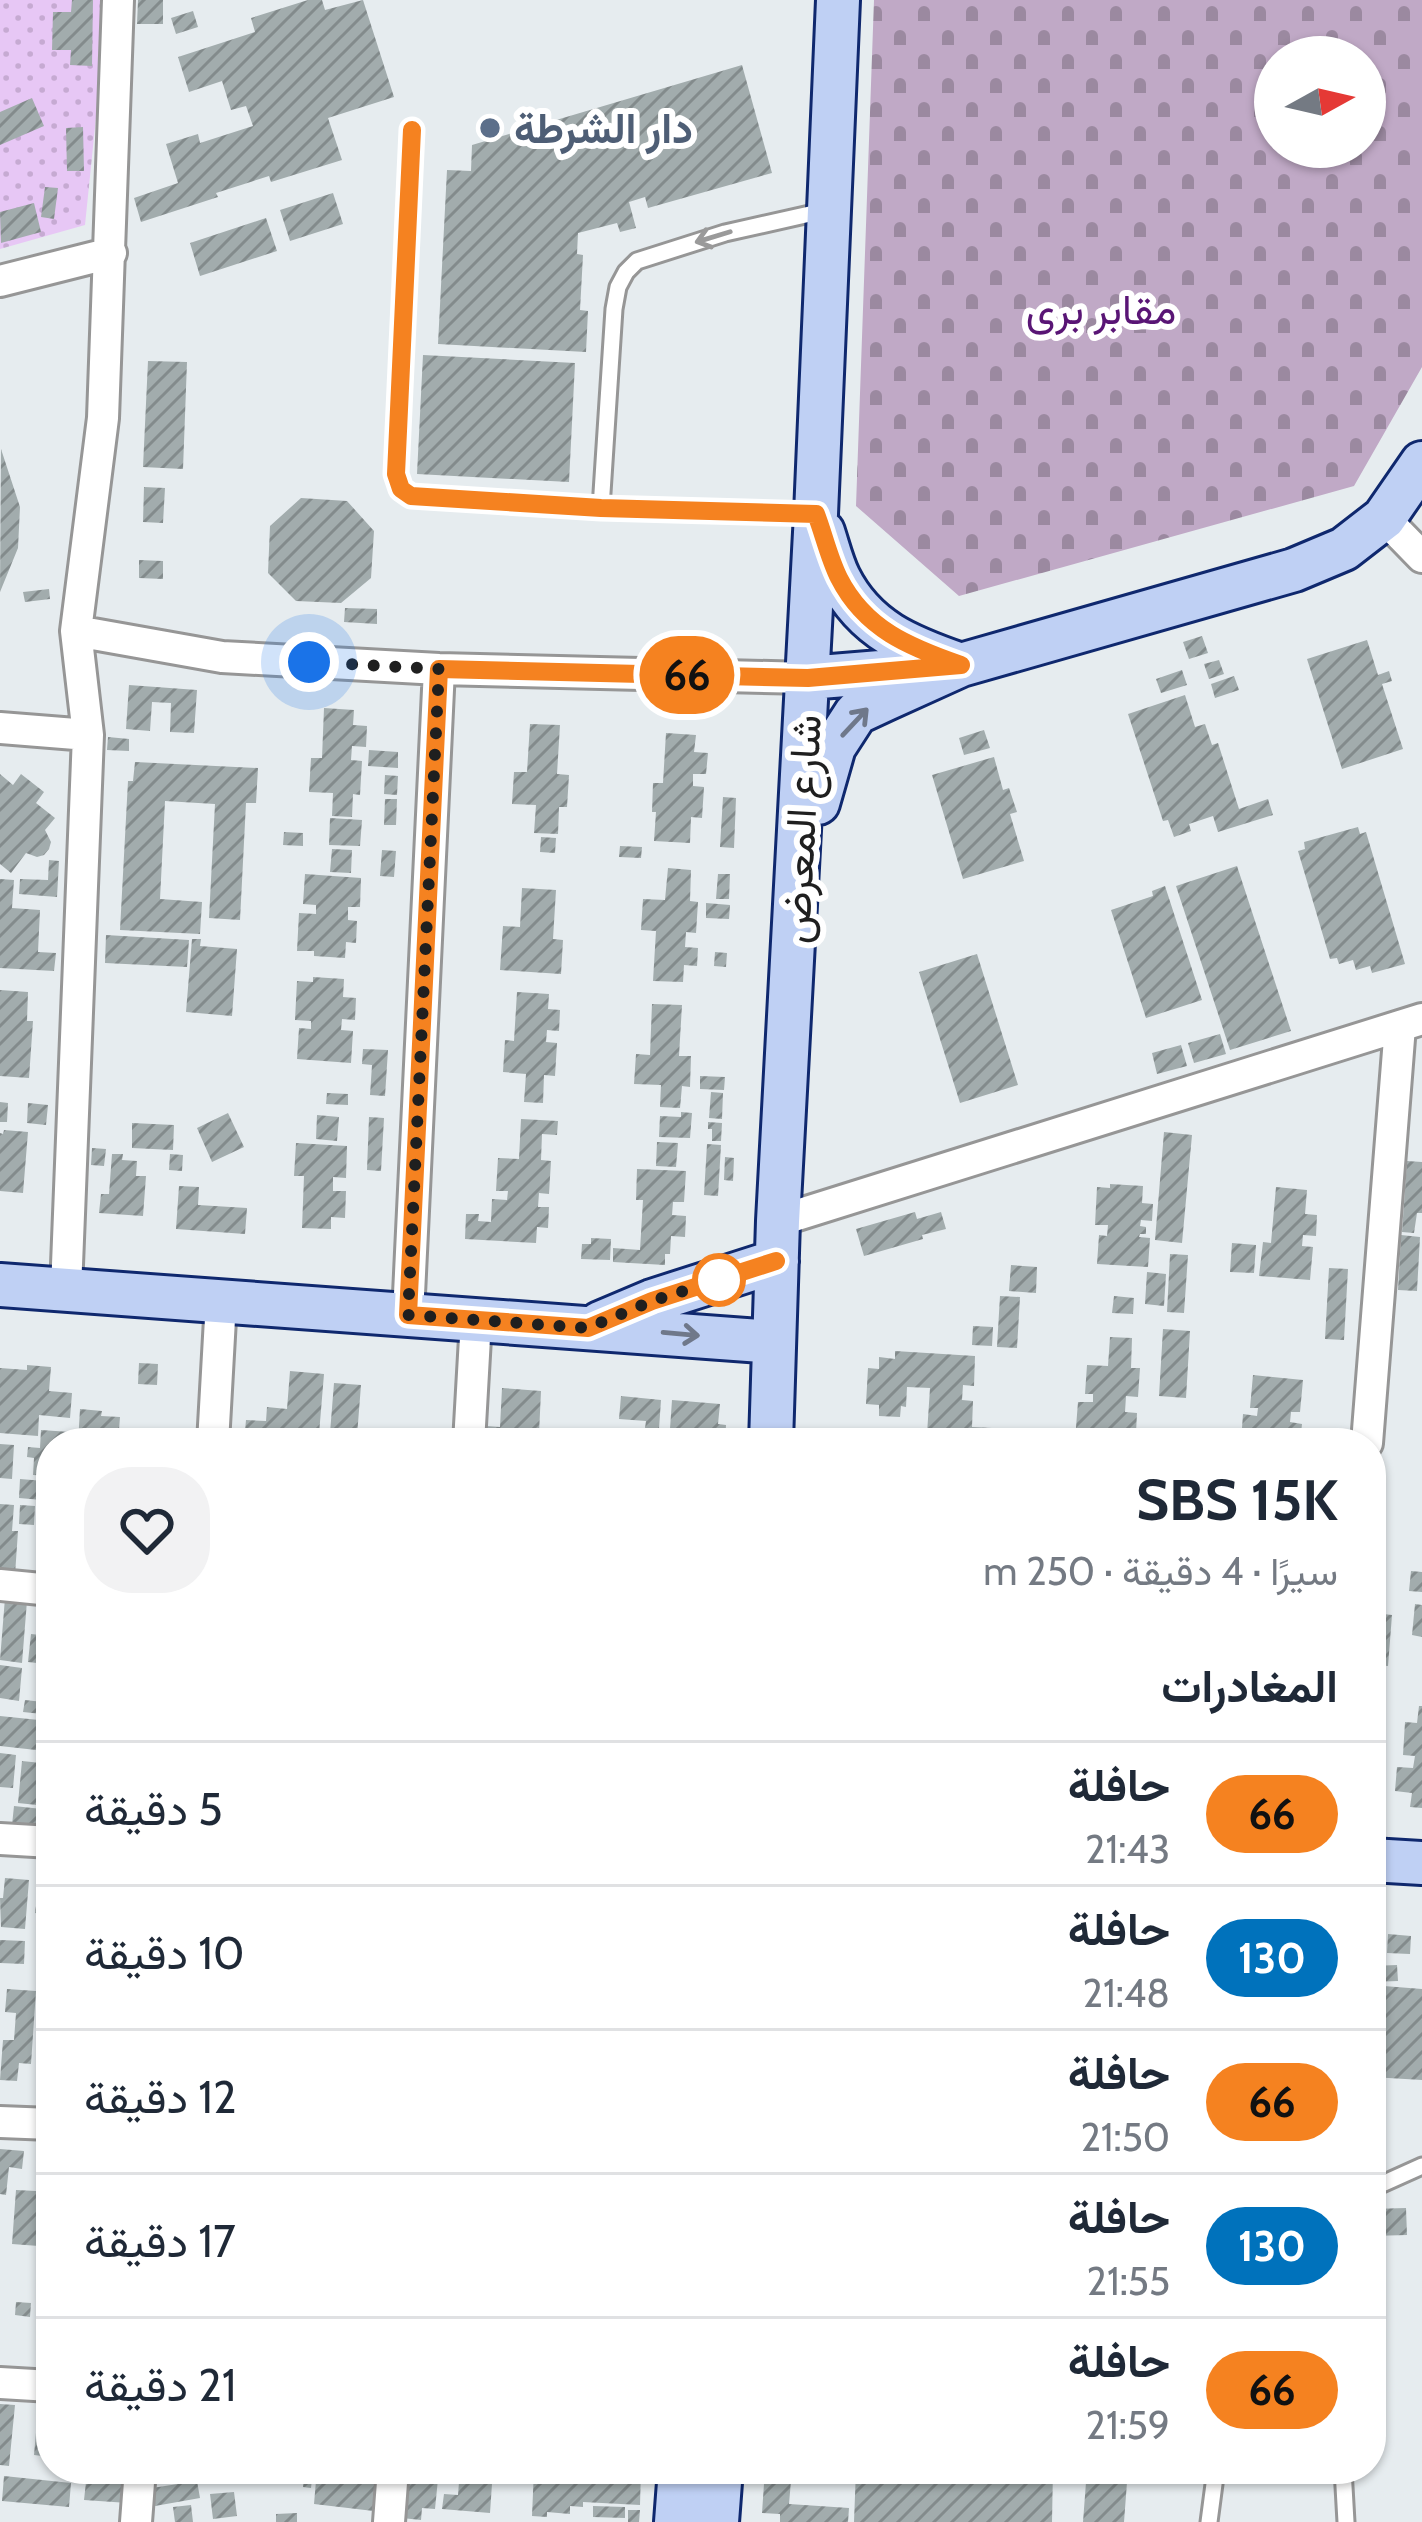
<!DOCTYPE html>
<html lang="ar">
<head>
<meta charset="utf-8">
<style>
  :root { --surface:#fff; --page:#f2f2f3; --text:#1f2937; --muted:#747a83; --line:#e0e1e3 }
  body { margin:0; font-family:Cabin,Vazirmatn,sans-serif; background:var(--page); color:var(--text); direction:rtl; height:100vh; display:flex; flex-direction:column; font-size:45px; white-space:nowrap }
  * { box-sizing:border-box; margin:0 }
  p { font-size:39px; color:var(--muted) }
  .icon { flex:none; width:66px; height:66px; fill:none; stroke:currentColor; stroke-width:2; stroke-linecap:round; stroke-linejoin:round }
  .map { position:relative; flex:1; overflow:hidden; direction:ltr }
  .side { position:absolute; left:36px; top:1428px; width:1350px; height:1056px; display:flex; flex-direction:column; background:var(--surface); border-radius:48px; box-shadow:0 3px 9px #0004; direction:rtl }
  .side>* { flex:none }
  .badge { padding:0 24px; border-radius:39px; font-size:42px; line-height:78px }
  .needle { width:78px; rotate:82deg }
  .fabs { position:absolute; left:1254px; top:36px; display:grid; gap:24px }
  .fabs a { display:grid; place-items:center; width:132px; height:132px; border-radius:50%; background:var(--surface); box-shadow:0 3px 9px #0004; font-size:60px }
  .you { position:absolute; width:60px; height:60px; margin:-30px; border:9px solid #fff; border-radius:50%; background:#1a73e8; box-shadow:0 0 0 18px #1a73e833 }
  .map>.badge { position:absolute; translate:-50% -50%; box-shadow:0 0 0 6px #fff }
  h2 { padding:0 48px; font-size:45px; line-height:108px }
  .round { display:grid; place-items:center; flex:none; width:126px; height:126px; border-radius:48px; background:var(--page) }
  .overview { display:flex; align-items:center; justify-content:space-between; height:204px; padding:0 48px }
  h1 { font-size:57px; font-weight:700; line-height:90px }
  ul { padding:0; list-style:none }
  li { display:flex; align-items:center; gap:36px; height:144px; padding:0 48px; border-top:3px solid var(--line) }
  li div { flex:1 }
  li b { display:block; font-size:45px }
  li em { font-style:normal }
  li .badge { min-width:132px; font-weight:700; text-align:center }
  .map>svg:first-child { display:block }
</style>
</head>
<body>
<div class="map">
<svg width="1422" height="2522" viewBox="0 0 1422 2522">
  <defs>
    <pattern id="cemetery-stones" width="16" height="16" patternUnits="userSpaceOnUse" patternTransform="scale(3)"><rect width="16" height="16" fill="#c0a9c6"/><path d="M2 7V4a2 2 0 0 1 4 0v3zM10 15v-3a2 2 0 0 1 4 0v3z" fill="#9b89a0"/></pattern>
    <pattern id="park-dots" width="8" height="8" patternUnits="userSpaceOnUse" patternTransform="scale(3)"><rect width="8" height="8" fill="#e7c7f5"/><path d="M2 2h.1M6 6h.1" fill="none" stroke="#c6aad2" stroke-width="1.8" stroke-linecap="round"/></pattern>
    <pattern id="building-hatch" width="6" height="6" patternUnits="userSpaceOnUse" patternTransform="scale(3)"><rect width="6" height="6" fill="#a2acad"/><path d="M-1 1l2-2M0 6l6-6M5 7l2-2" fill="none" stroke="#838b8c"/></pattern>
  </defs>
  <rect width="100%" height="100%" fill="#e6ecef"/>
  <!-- cemetery -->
  <path fill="url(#cemetery-stones)" fill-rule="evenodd" d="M874 0H1422V367L1354 486 959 596 856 506ZM1275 57H1365V147H1275Z"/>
  <!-- park -->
  <path fill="url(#park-dots)" d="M0 0H108L85 225 0 249Z"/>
  <!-- building -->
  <path fill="url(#building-hatch)" d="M72 0H93L92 66 70 65 71 50H52L53 12H71Z
    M138 0H163V24H137Z
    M308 0H322L325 10 363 0 394 97 328 118 342 160 271 182 269 176 216 193 218 197 141 222 134 198 178 183 166 144 198 134 200 143 253 126 246 106 231 110 222 81 189 92 178 57 255 32 251 18Z
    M193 11 198 27 176 34 171 18Z
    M742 65 772 173 648 208 645 197 629 202 636 228 620 232 617 223 578 233 577 254 583 255 580 310 588 311 586 352 438 344 447 170 471 171 472 145Z
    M32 98 44 126 0 145V112Z
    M83 127 84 171H67L66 128Z
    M45 187 58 188 54 219 41 217Z
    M333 193 343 224 290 241 280 210Z
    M34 203 41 232 1 243 0 212Z
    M266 218 277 251 200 276 190 243Z
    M423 355 575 363 569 482 417 474Z
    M148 361 187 362 183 469 143 467Z
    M1 449 20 507 18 548 0 592Z
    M144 487 165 488 163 523 143 522Z
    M301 498 347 501 374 531 371 578 341 603 296 601 268 573 270 526Z
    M139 560 163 561V579L139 578Z
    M49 589 50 599 25 602 23 592Z
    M345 608 377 609V624L344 622Z
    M1202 636 1208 653 1189 659 1183 642Z
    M1367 640 1378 675 1389 671 1392 681 1382 684 1403 749 1342 769 1307 659Z
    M1219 660 1224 674 1209 679 1204 664Z
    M1182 670 1187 685 1161 693 1156 679Z
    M1234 676 1239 690 1215 698 1211 684Z
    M129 685 197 690 194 733 170 732 171 703 152 702 150 731 126 729Z
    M1185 695 1195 727 1205 724 1212 745 1218 743 1239 809 1268 799 1273 815 1218 832 1213 816 1189 824 1191 831 1174 837 1168 820 1163 821 1128 714Z
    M324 708 354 710 353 725 367 726 366 747 352 746 351 760 362 761 360 795 353 794 352 817 332 816 333 793 309 792 311 758H322Z
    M530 724 560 725 557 774 569 775 567 807H559L558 834 534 833 536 805 512 804 514 772H527Z
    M984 730 990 748 964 755 959 738Z
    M666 733 696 735 694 752 708 753 706 774H693V786L704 787 702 818 691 817 690 843 654 841 656 812H652L653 783H663Z
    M108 737 129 739V751L107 750Z
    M369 750 398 752V768L368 766Z
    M994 757 1003 790 1009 788 1017 812 1010 814 1024 861 963 879 932 775Z
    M135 762 258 768 256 803H246L240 920 209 918 215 804 165 801 160 899 202 902 200 934 120 930 128 781H133Z
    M0 774 13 785 21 774 44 792 36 803 55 818 45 830 51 842 49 849 44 855 37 857 26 853 11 873 0 864Z
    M385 775 398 776 397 795 384 794Z
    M723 797 736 798 734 848 720 847Z
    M385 799H397L396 825H384Z
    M330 818 362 820 360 846 329 845Z
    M1358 827 1360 834 1366 832 1405 964 1372 973 1370 966 1356 970 1353 960 1339 964 1337 958 1330 959 1298 851 1305 849 1304 842Z
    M284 832 303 833V846L283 845Z
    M541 837 556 838 555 853 540 852Z
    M620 846 642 847 641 858 619 857Z
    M332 849 352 850 351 873 330 872Z
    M382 850 396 851 394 877 380 876Z
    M49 860 59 861 57 897 19 894 20 879 48 880Z
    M1237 866 1291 1031 1230 1050 1176 886Z
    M668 868 691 870 690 901 698 902 696 933 686 932 685 947 698 948 697 966 684 965 683 982 653 981 656 931 641 930 643 899 665 900Z
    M305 874 361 878 360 907H348V920L357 921 356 943 346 942 345 958 314 956V951H297L299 913 316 914V905L303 904Z
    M718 874H730L729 899H716Z
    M0 879 14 880 12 908 40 910 38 952 56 953 54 971 0 968Z
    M1165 886 1202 1000 1146 1018 1111 910 1153 896 1152 891Z
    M522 888 556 890 553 939 563 940 561 974 500 970 503 926 520 927Z
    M706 903 730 905 729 919 706 918Z
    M106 935 189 940 187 967 105 963Z
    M192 939H201L200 946 237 949 232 1016 186 1012Z
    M715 952 727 953 726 967 714 966Z
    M977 954 1018 1085 960 1103 919 972Z
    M313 977 344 979 343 997 356 998 355 1020 342 1019 341 1030 353 1031 351 1063 297 1059 299 1028 311 1029V1021L295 1020 297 981 313 982Z
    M0 990 28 992 27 1021H33L29 1078 0 1076Z
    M517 992 549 994 548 1009 560 1010 559 1031 547 1030 546 1042 557 1043 555 1076 544 1075 543 1103 524 1102 526 1074 503 1072 505 1040 514 1041Z
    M652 1004 682 1005 679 1056H691L690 1087 682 1086 680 1108 660 1107 661 1085 634 1084 636 1054 650 1055Z
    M1220 1034 1226 1054 1194 1063 1188 1043Z
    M1181 1045 1187 1066 1157 1074 1152 1053Z
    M363 1049 388 1050 385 1096 370 1095 372 1065 362 1064Z
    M700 1076 725 1077 724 1090 700 1089Z
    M711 1092 723 1093 722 1119 709 1118Z
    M327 1093 348 1094V1105L326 1104Z
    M0 1102 8 1103 7 1122H0Z
    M28 1103 48 1105 46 1125 27 1123Z
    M681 1112 692 1113 690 1138 659 1137 660 1116 681 1117Z
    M228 1113 244 1147 212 1162 197 1128Z
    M317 1115 339 1117 337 1141 316 1139Z
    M369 1117 384 1118 381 1171 367 1170Z
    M521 1119 558 1121 557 1135 542 1134 541 1160 551 1161 549 1194 539 1193 538 1207H549L548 1228 537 1227 536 1243 465 1239 466 1214H479L478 1221 491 1222 492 1199 507 1200 508 1191H496L498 1158 519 1159Z
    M708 1122 722 1123 721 1141H712V1129H708Z
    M132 1123 174 1125 173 1150 132 1148Z
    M4 1130 28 1132 23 1193 0 1191V1133L3 1134Z
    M1164 1132 1192 1135 1182 1243 1155 1240Z
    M657 1142 678 1143 676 1167 656 1166Z
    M296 1143 347 1146 346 1178 333 1177V1191H346L345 1218 331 1217V1229L302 1228 304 1176H294Z
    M707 1144 721 1145 718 1196 704 1195Z
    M92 1148 106 1149 104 1166 91 1165Z
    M112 1154H123L122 1160 137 1161 136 1176H146L143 1216 99 1213 101 1194H109Z
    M170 1154 183 1155 182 1171 169 1170Z
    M725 1157 734 1158 733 1181 724 1180Z
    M1407 1161 1422 1162V1213H1417L1414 1233 1402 1232Z
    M637 1169 686 1171 684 1202H673L672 1215 686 1216 685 1237 671 1236 670 1254H665V1265L613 1262V1248L640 1250 643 1200H636Z
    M1110 1184 1143 1186 1142 1203 1153 1204 1152 1221 1141 1220 1140 1226 1146 1227V1234H1140L1139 1237 1150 1238 1148 1267 1097 1264 1099 1235 1107 1236 1108 1225H1095L1097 1187 1110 1188Z
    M179 1186 199 1187 198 1205 247 1208 245 1234 176 1229Z
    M1276 1187 1307 1190 1305 1214 1317 1215 1316 1236 1303 1235 1302 1246 1313 1247 1310 1280 1259 1276 1263 1242 1271 1243Z
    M915 1212 917 1219 941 1212 946 1229 922 1235 923 1239 864 1256 856 1229Z
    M1401 1235 1420 1237 1417 1291 1398 1290Z
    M591 1238 611 1239 610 1260 581 1259 582 1244H591Z
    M1232 1243 1256 1245 1254 1273 1230 1272Z
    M1170 1254 1188 1255 1184 1313 1167 1312Z
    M1011 1265 1037 1267 1036 1293 1009 1291Z
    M1329 1268 1348 1269 1344 1340 1325 1339Z
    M1147 1272 1166 1274 1164 1306 1145 1304Z
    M1000 1296 1020 1297 1017 1348 997 1347Z
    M1114 1296 1134 1298 1133 1314 1112 1313Z
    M973 1326 993 1327 992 1346 972 1345Z
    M1163 1329 1190 1331 1186 1398 1159 1396Z
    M1110 1337 1132 1338 1131 1368H1140L1138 1397 1126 1396 1125 1412 1137 1413 1136 1433H1124L1123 1443H1090L1091 1441 1075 1440 1078 1402H1093V1394H1085L1087 1365 1108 1366Z
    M895 1351 975 1356 974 1386 963 1385 962 1400 973 1401 972 1427 992 1428 991 1443H957L958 1436 927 1434 930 1388 907 1387 906 1407 901 1406 900 1417 879 1416V1405L866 1404 868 1368 879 1369V1357L895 1359Z
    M139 1363 158 1364 157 1385 138 1384Z
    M27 1365 51 1367 49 1391 72 1393 70 1418 39 1415 38 1436 0 1433V1368L27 1370Z
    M290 1371 324 1374 319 1434 293 1431V1443L244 1442 246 1420 266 1421 267 1407 287 1409Z
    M1253 1375 1303 1380 1300 1412H1291L1290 1422 1302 1424 1300 1443 1241 1442 1243 1414 1257 1416 1258 1408H1250Z
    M334 1383 361 1385 357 1436 330 1433Z
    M502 1388 541 1391 539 1434 548 1435 547 1443H485L486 1426 500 1427Z
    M621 1396 661 1400 659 1429 645 1428 646 1421 619 1419Z
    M672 1400 720 1404 718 1424 726 1425 725 1443H669Z
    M80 1409 102 1411 101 1416 120 1417 118 1443H78Z
    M41 1430 70 1432V1443H51V1476L33 1475 34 1458 27 1457 28 1447 40 1448Z
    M0 1444 14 1445 12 1479 0 1478Z
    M20 1479 44 1481 42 1500 19 1498Z
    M0 1504 14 1505 12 1531H18L15 1575 0 1574Z
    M20 1505 35 1506 34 1525 19 1524Z
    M1411 1571 1422 1572V1592L1409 1591Z
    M5 1598 27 1601 22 1663 0 1660Z
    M1415 1604 1422 1605V1637L1412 1635Z
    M1375 1613 1392 1615 1388 1666 1371 1665Z
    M31 1634 49 1636 46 1664 28 1662Z
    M0 1665 22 1668 19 1701 0 1698Z
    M1371 1688 1386 1689 1382 1750 1371 1749Z
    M25 1700 43 1702 42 1714 23 1712Z
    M1419 1706H1422V1808L1410 1807 1412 1793 1395 1791 1397 1767 1413 1768 1415 1756 1403 1755 1405 1722 1417 1723Z
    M0 1716 39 1720 36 1750 0 1746Z
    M0 1753 16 1755 13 1788 0 1787Z
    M22 1761 41 1763 37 1805 18 1803Z
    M14 1806 51 1810V1829L12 1825Z
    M5 1878 29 1880 25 1929 1 1927 0 1898H3Z
    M37 1899 51 1900V1915L35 1913Z
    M1388 1934 1411 1936 1410 1954 1387 1953Z
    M0 1940 25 1941 24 1964 0 1963Z
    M1397 1965 1398 1981 1371 1982V1966Z
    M1371 1985 1422 1989V2080L1371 2077Z
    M7 1989 36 1991 31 2064 19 2063 17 2081 0 2080 3 2040H14L16 2013 5 2012Z
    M0 2149 24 2151 22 2169 9 2167 6 2195 0 2194Z
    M37 2179 51 2180V2256L38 2255 39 2246 12 2244 16 2190 36 2191Z
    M1406 2208 1407 2235 1371 2236V2209Z
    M16 2302 31 2303 30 2317 15 2315Z
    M39 2399 51 2400V2457L34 2455Z
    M0 2404 15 2405 9 2466 0 2465Z
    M82 2469H131L128 2503 84 2500 86 2482H81Z
    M274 2469H297L299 2479 276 2483Z
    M317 2469H376V2475L386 2476 382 2512 314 2504Z
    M406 2469H439L435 2509 422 2508 421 2520 402 2518Z
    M460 2469H493L490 2513 442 2509 444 2494 458 2495Z
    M534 2469H641L640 2505 583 2502V2507L570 2506V2514L547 2512V2517L532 2516Z
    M765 2469H792L789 2504 849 2508 848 2522H780V2514L762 2513Z
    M856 2469H1053L1052 2522H854Z
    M1087 2469H1128L1124 2522H1083Z
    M305 2470 313 2471 311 2488 303 2487Z
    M4 2476 71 2483 69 2507 2 2501Z
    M197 2481 200 2498 155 2506 152 2488Z
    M234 2492 237 2516 213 2519 210 2494Z
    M191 2505 193 2522H175L173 2507Z
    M593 2506 625 2507V2518L593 2517Z
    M628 2510H640L639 2522H628Z
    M297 2513V2522H276V2514Z"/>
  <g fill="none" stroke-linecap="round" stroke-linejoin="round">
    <defs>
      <path id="lane" d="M413 131 396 474 401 489 411 496 601 508 815 514
        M601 508 614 309 618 287 626 272 637 261 725 233 823 211
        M1371 2189 1422 2166
        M1343 2469 1346 2522
        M1209 2522 1216 2469"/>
      <path id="street" d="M0 281 111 253
        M1384 518 1422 557
        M76 631 222 657 439 669 808 678
        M0 728 88 735
        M778 1221 1422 1019
        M66 1290 88 735 76 631 103 418 118 0
        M408 1315 439 669
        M213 1443 221 1301
        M469 1443 476 1320
        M1367 1443 1400 1026
        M0 1585 51 1590
        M0 1839 51 1842
        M0 2122 51 2124
        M0 2383 51 2386
        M136 2522 140 2469
        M389 2522 393 2469"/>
      <path id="secondary" d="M823 532C828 547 832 564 839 578 865 630 909 647 961 665
        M808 678 929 668
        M818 803 834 747 856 713 886 699 961 665 1294 570 1344 549 1384 518 1422 463
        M0 1285 774 1342
        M600 1323 652 1301 777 1261
        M771 1443 778 1221 816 514 838 0
        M1371 1860 1422 1863
        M676 2522 680 2469
        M717 2522 721 2469"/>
    </defs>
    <!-- lane casing -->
    <use href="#lane" stroke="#969696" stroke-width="21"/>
    <!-- street casing -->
    <use href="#street" stroke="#969696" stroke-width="36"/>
    <!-- secondary casing -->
    <use href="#secondary" stroke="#0f286e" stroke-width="48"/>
    <!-- lane -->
    <use href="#lane" stroke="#fff" stroke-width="15"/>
    <!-- street -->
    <use href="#street" stroke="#fff" stroke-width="30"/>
    <!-- secondary -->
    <use href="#secondary" stroke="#bfd0f4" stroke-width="42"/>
  </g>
  <!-- one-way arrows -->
  <defs><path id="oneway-shaft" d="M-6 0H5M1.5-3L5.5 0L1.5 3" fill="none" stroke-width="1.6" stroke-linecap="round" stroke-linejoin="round" transform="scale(3)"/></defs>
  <use stroke="#9a9a9a" href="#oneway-shaft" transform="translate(713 237) rotate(163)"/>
  <g stroke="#6f788a">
    <use href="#oneway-shaft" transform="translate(855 722) rotate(-47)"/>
    <use href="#oneway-shaft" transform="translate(681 1334) rotate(5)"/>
  </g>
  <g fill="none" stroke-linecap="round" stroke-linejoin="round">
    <defs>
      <path id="line" d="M412 130 396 474 401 489 411 496 601 508 816 514C824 535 829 558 839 578 865 629 909 647 961 665L808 678 439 669 408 1315 588 1328 652 1301 776 1261"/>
    </defs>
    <!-- line casing -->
    <use href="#line" stroke="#fff" stroke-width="27"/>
    <!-- line -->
    <use href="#line" stroke="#f58220" stroke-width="18"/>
    <!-- walk -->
    <path stroke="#1f1f1f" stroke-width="12" stroke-dasharray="0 21.6" d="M309 662 439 669 408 1315 588 1328 652 1301 735 1275 719 1280"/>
  </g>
  <!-- markers -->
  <circle fill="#5c6f8a" stroke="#fff" stroke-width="4.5" cx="490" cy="128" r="12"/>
  <circle fill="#fff" stroke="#f58220" stroke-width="6" cx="719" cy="1280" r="24"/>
  <g text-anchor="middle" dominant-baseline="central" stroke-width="12" stroke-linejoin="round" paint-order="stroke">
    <!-- service labels -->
    <g font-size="42" font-weight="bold" fill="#4e5e75" stroke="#fff" text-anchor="start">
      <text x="514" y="128">دار الشرطة</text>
    </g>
    <!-- park labels -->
    <g font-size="42" fill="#591575" stroke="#fff">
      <text x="1101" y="309">مقابر برى</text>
    </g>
    <!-- street labels -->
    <g font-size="42" fill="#1f1f1f" stroke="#fff">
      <text transform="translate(800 829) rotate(-87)">شارع المعرض</text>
    </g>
  </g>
</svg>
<div class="fabs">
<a><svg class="needle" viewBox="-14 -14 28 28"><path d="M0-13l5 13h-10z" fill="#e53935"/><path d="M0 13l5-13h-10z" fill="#747a83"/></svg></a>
</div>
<div class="you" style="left:309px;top:662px"></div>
<b class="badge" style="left:687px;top:675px;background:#f58220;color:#111">66</b>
<section class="side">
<div class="overview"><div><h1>SBS 15K</h1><p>سيرًا · 4 دقيقة · 250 m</p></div><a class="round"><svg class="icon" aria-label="heart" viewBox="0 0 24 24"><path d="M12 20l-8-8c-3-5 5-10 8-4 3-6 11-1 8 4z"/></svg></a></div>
<h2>المغادرات</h2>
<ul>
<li><span class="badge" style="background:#f58220;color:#111">66</span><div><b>حافلة</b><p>21:43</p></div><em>5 دقيقة</em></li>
<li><span class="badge" style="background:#0072bc;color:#fff">130</span><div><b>حافلة</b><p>21:48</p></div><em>10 دقيقة</em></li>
<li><span class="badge" style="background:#f58220;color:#111">66</span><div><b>حافلة</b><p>21:50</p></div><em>12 دقيقة</em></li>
<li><span class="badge" style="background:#0072bc;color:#fff">130</span><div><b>حافلة</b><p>21:55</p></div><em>17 دقيقة</em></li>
<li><span class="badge" style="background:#f58220;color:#111">66</span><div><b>حافلة</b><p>21:59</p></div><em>21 دقيقة</em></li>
</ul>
</section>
</div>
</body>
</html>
